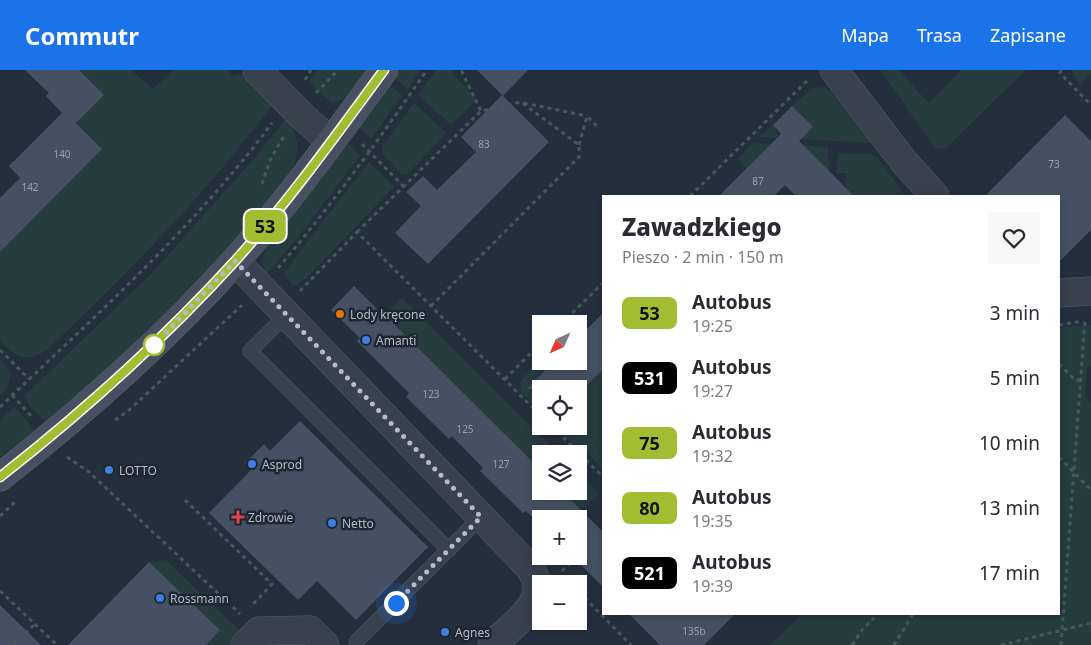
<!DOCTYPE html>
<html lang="pl">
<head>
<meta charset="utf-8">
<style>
  :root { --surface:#fff; --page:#f7f7f7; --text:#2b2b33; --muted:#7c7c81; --accent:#1a73e8 }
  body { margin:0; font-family:"Noto Sans",sans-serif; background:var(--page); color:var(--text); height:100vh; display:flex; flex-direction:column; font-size:19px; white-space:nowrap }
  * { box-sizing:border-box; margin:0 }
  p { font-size:16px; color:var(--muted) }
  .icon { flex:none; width:28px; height:28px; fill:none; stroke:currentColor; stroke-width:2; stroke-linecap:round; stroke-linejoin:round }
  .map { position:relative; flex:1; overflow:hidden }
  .drawer { position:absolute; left:602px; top:125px; width:458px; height:420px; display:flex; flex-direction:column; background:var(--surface); border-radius:0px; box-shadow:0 2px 8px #0003 }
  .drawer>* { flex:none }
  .badge { padding:0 10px; border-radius:8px; font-size:18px; line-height:32px }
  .needle { width:32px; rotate:225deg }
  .tools { position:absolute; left:532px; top:245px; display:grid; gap:10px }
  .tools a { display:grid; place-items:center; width:55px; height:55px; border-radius:0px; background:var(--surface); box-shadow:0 2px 8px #0003; font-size:25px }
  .you { position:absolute; width:25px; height:25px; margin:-12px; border:4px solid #fff; border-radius:50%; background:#1a73e8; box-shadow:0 0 0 8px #1a73e833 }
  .map>.badge { position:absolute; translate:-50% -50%; box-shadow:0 0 0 2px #fff }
  .round { display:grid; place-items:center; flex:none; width:52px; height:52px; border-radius:0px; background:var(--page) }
  .overview { display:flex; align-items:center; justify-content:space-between; height:85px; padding:0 20px }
  h1 { font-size:24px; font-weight:800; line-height:38px }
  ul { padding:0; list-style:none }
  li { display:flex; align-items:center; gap:15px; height:65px; padding:0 20px }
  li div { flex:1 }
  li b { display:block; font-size:19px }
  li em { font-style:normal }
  li .badge { min-width:55px; font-weight:700; text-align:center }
  header { display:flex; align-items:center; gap:30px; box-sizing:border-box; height:70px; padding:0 25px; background:var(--accent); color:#fff }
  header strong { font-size:24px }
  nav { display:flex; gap:28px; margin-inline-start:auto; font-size:18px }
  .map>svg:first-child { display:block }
</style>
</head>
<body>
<header>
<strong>Commutr</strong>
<nav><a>Mapa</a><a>Trasa</a><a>Zapisane</a></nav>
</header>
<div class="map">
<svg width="1091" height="575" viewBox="0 0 1091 575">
  <rect width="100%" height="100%" fill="#242f3e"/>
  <!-- green -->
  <path fill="#263c3f" d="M79 0H131L153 19 174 0H227L233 6 242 3 273 34C206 124 128 203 47 280 26 293 17 288 0 271V182L102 79 77 52 104 25Z
    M318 0H366L344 29 332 33 309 12Z
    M400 0H420L408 19 394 8Z
    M436 0H452L454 6 478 29 451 55 418 25Z
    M880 0H898L929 33 961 0H1026L946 78 936 79Z
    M1071 0H1091V4L1080 15Z
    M389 15 402 25 371 69 358 56Z
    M824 17 834 24 874 73 759 67 773 55 776 59 777 67H802L803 43 800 44 792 36 813 18Z
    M414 33 446 63 408 104 402 105 383 85 382 77Z
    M287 47C297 61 301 81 293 97 286 114 254 148 241 163 180 231 115 294 45 352L27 332 25 325 151 204 253 90Z
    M347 72 360 85 306 157 266 205 262 190 266 178Z
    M752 73 828 77 829 101 747 99 738 89Z
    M838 83 870 84 877 87 905 126H854L846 119 847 103H837Z
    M369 92 394 117 305 209 294 216 283 204Z
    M402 228 559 384H541V400L385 244Z
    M1091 255V296L1087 299 1085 327 1091 333V575H770L802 544H1059V258Z
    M0 287 11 304 6 320 0 326Z
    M536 293 546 294 549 297 541 319V342L521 322 520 312Z
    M604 298V400L580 376 577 378 555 356H579V323Z
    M14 337 35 360 0 387V351Z
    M579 404 599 424 581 440 562 421H579Z
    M166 490 242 563 231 575H206L220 560 149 492Z"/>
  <!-- building -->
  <path fill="#455162" d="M25 0H79L104 25 76 53 102 79 0 182V128L20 108 9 96 62 43 46 26 49 23Z
    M477 0H528L503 26Z
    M502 25 549 72 428 194 395 163 421 136 406 122 423 106 437 120 476 82 461 67Z
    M792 36 813 57 799 71 854 126H796L785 115 774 126H719L781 64 773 55Z
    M1065 45 1091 71V160L1059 192V126H985Z
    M354 216 383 245 384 244 541 400V421H562L604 463V518L572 486H579V449H541V456L526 441 523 443 480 401 483 398 452 366 449 369 406 327 409 323 357 271 360 268 331 240Z
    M604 242V298L579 323V319H527L554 291H579V267Z
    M300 351 428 477 356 550 317 511 298 530 209 443 252 399 245 393 264 374 270 381Z
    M149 492 220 560 206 575H68Z
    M0 535 41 575H0Z
    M629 544H735L704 575H660Z"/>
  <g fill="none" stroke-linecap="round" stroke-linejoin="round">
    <defs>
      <path id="lane" d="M285 246 250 281 449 480
        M356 572 481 447"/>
      <path id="street" d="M257 0 300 44 331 72
        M834 0 905 93 935 126
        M235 191 530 498C532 502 536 508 537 513 541 538 507 560 492 575
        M1059 223 1091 221
        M245 575 259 561 310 560 325 575"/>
      <path id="secondary" d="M0 407C84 341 163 271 235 191 289 131 336 65 384 0"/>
    </defs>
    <!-- lane casing -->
    <use href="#lane" stroke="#565f6c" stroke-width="15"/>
    <!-- street casing -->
    <use href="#street" stroke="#565f6c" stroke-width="29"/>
    <!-- secondary casing -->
    <use href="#secondary" stroke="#565f6c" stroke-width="29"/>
    <!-- path -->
    <path stroke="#44595c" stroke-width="3" stroke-dasharray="4 4" stroke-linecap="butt" d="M1061 0 1060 3 1091 35
      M305 10 311 0
      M316 23 338 0
      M524 33 587 46
      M362 74 404 117
      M579 75 587 46 598 57
      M262 114 270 90 284 66
      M690 126 809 9
      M357 162 481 41
      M278 198C332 135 380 68 427 0
      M300 221 357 162 541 346
      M431 236 579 87V75L521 32 481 41 461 0
      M561 254 604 212
      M1059 255 1083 251
      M0 280 29 309
      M1059 294 1073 308 1080 311
      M505 309 541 273
      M12 325 32 347
      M0 337C95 246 193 159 272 53
      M115 350 127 342 242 235
      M552 356 604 408
      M67 387 89 402 240 544
      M1059 387 1091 420
      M185 430 272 514 252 535
      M0 446 16 431
      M602 461 604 459
      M562 501 574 489
      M564 507 570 514
      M0 521 57 575
      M579 522 631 575
      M14 575 35 554
      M852 575 862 560 878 544
      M894 575 913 544
      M1001 575 1091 553
      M1061 575 1085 250"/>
    <!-- lane -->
    <use href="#lane" stroke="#38414e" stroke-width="14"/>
    <!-- street -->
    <use href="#street" stroke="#38414e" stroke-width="28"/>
    <!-- secondary -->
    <use href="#secondary" stroke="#465061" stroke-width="28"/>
  </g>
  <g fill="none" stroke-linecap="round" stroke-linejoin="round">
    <defs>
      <path id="line" d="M0 407C84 341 163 270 235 191 289 131 336 65 384 0"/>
    </defs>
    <!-- line casing -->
    <use href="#line" stroke="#fff" stroke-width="11"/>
    <!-- line -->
    <use href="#line" stroke="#a2bd31" stroke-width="8"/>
    <!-- walk -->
    <path stroke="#b4bcc9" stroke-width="5" stroke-dasharray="0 9" d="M154 275 235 191 481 447 396 533"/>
  </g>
  <!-- markers -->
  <circle fill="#e8710a" stroke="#1d2633" stroke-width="2" cx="340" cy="244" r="5"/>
  <g fill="#3f7fe0" stroke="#1d2633" stroke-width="2">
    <circle cx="366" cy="270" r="5"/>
    <circle cx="252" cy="394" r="5"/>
    <circle cx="109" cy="400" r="5"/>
    <circle cx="332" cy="453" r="5"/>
    <circle cx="160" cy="528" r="5"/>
    <circle cx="445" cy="562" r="5"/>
  </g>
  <circle fill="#fff" stroke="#a2bd31" stroke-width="2.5" cx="154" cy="275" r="10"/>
  <path fill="#e0444e" stroke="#1d2633" stroke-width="2" d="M235.5 439.5h5v5h5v5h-5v5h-5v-5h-5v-5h5z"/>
  <g text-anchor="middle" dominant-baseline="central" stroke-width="5" stroke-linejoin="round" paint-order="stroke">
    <!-- number labels -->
    <g font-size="10" fill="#98a1af">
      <text x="484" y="74">83</text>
      <text x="62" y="84">140</text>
      <text x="1054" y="94">73</text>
      <text x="758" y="111">87</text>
      <text x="30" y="117">142</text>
      <text x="431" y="324">123</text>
      <text x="465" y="359">125</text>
      <text x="501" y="394">127</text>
      <text x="694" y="561">135b</text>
    </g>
    <!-- poi labels -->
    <g font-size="12" fill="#b4bcc9" stroke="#1d2633" text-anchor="start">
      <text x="350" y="244">Lody kręcone</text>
      <text x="376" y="270">Amanti</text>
      <text x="262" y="394">Asprod</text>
      <text x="119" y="400">LOTTO</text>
      <text x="248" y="447">Zdrowie</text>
      <text x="342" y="453">Netto</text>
      <text x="170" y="528">Rossmann</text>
      <text x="455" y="562">Agnes</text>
    </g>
  </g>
</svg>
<div class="tools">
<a><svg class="needle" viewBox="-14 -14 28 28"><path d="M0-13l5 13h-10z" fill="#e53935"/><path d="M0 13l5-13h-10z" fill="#7c7c81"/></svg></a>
<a><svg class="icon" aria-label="locate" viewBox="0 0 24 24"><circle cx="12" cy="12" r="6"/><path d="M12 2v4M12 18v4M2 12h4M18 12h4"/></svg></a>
<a><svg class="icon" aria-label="layers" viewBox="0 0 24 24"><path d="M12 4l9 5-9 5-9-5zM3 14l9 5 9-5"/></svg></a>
<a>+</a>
<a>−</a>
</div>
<div class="you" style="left:396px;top:533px"></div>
<b class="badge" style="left:265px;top:156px;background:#a2bd31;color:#111">53</b>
<section class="drawer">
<div class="overview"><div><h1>Zawadzkiego</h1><p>Pieszo · 2 min · 150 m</p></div><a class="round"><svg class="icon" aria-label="heart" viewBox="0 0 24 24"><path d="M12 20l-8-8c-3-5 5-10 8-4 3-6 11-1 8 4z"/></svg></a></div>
<ul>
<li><span class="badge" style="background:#a2bd31;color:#111">53</span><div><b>Autobus</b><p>19:25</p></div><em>3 min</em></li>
<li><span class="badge" style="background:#000;color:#fff">531</span><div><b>Autobus</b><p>19:27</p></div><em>5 min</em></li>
<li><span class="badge" style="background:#a2bd31;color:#111">75</span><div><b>Autobus</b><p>19:32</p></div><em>10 min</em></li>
<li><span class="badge" style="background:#a2bd31;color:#111">80</span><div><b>Autobus</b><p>19:35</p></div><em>13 min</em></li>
<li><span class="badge" style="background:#000;color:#fff">521</span><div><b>Autobus</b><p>19:39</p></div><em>17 min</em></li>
</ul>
</section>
</div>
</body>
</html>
